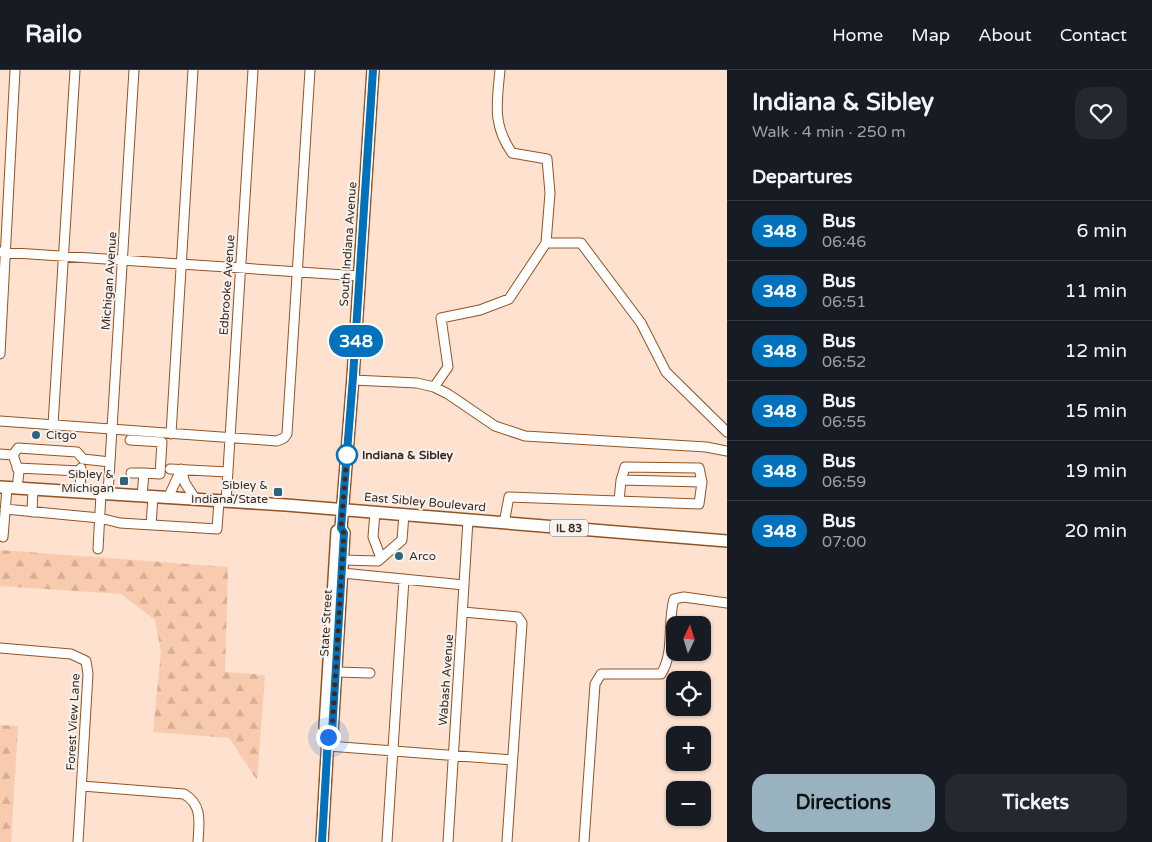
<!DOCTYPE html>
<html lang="en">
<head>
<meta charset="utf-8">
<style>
  :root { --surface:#171b24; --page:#242831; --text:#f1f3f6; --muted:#9ea1a6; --line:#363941; --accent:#99b2c0 }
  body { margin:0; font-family:"Varela Round",sans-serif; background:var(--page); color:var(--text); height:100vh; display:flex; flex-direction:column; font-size:19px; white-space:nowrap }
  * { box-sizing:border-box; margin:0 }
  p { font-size:16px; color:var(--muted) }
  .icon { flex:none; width:28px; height:28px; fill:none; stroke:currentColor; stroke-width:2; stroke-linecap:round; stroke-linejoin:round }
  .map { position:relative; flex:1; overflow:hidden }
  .drawer { display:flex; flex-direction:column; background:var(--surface); width:425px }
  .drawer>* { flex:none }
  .badge { padding:0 10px; border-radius:16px; font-size:18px; line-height:32px }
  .needle { width:32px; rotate:4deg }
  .tools { position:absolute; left:666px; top:546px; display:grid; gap:10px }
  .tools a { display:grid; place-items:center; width:45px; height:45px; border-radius:10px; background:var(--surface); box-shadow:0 1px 4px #0004; font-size:25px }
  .you { position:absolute; width:25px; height:25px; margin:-12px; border:4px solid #fff; border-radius:50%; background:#1a73e8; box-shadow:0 0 0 8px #1a73e833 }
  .map>.badge { position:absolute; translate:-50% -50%; box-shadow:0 0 0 2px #fff }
  h2 { padding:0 25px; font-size:19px; line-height:45px }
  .round { display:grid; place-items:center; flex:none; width:52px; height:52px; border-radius:15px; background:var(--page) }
  .head { display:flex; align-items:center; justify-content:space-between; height:85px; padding:0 25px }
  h1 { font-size:24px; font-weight:700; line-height:38px }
  .action { display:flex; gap:10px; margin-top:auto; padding:10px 25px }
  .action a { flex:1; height:58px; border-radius:15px; background:var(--accent); color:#111; font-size:20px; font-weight:700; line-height:58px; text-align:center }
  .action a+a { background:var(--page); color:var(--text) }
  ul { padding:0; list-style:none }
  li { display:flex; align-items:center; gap:15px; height:60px; padding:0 25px; border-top:1px solid var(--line) }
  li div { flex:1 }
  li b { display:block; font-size:19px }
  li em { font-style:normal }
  li .badge { min-width:55px; font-weight:700; text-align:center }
  header { display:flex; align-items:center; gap:30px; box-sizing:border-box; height:70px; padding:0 25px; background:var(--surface); border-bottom:1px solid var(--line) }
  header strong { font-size:24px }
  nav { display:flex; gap:28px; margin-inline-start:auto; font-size:18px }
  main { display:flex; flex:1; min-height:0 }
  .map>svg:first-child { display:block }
</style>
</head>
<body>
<header>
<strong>Railo</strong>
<nav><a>Home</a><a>Map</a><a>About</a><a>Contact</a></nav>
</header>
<main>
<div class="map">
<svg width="727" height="772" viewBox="0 0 727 772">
  <defs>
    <pattern id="forest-firs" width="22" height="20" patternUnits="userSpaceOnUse" patternTransform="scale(1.25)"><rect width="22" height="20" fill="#f9cbae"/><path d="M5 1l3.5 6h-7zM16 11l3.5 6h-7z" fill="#d7ae95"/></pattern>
  </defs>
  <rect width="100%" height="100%" fill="#fee1ce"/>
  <!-- forest -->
  <path fill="url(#forest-firs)" d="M0 480 228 497 225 602 265 605 257 710 229 668 153 662 161 582 155 550 121 524 0 516Z
    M0 655 18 656 11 772H0Z"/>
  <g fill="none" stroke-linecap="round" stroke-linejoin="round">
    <defs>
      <path id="minor" d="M500 0C497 33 492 54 512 83L547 89 550 123 546 173
        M0 182 360 206
        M0 284 15 0
        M353 310 417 313 434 317 448 324 495 356 525 366 706 377 727 381
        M434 317 448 297 441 248 480 240 509 229 546 173H581L641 253 666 302 727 362
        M0 351 277 371 284 368 287 364 310 0
        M53 355 75 0
        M171 364 193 0
        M130 370 162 372 160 404 144 403 142 426
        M0 384 13 385 19 402 17 418
        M13 385 18 378 77 382 83 389 110 392
        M17 398 80 401
        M170 399 228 402
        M181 399 185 413 196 430
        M131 403H144
        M621 410 702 412
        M80 422 81 398
        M108 424 134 0
        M168 428 181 400
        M226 432 253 0
        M5 439 100 448 120 453 217 459 219 431
        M32 442 33 419
        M375 442 373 467 381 488
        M504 453 509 427 699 434 702 412 699 398 625 397 621 410 619 431
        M151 455 153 427
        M3 467 7 418
        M98 479 101 424
        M343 490 378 491 402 470 404 444
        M342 503 464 515
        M463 542 518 547 522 553 507 772
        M0 578 71 584 86 591 88 604 78 772
        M337 602 370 603
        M328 676 512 690
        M82 716 184 724C203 735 199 753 198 772
        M387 772 404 509
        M448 772 468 450
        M584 772 595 614 601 604H661C675 582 667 553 674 529L684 527 727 533"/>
      <path id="major" d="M0 417 286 435 727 471
        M325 657 337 461
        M322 772 328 667 332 663 344 463 341 458 353 307 373 0"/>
    </defs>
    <!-- minor casing -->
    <use href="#minor" stroke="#935425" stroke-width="11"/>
    <!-- major casing -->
    <use href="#major" stroke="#935425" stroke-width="14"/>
    <!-- minor -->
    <use href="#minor" stroke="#fff" stroke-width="9"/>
    <!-- major -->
    <use href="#major" stroke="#fff" stroke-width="11"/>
  </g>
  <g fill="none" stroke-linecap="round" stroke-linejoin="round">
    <defs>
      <path id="line" d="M322 772 328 667 332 663 344 463 341 458 353 307 373 0"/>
    </defs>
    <!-- line casing -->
    <use href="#line" stroke="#fff" stroke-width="11"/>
    <!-- line -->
    <use href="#line" stroke="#0072bc" stroke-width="8"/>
    <!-- walk -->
    <path stroke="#452916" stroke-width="5" stroke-dasharray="0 9" d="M328 667 332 663 344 463 341 458 347 385"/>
  </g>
  <!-- markers -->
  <g fill="#2e637f" stroke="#f4f4f4" stroke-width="2">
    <circle cx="36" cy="365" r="5"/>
    <rect x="119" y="406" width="10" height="10" rx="2.5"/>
    <rect x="273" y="417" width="10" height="10" rx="2.5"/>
    <circle cx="399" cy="486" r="5"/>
  </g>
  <circle fill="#fff" stroke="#0072bc" stroke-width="2.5" cx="347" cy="385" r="10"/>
  <g text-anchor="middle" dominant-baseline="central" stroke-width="4" stroke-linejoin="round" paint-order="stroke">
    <!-- shield labels -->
    <rect fill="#f4f4f4" stroke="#7a6659" stroke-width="1" x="550" y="449.5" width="38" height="17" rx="4"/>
    <g font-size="11" font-weight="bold" fill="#452916">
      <text x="569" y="458">IL 83</text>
    </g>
    <!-- street labels -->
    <g font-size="12" fill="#452916" stroke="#f4f4f4">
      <text transform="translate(348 174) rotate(-86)">South Indiana Avenue</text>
      <text transform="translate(109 211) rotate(-86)">Michigan Avenue</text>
      <text transform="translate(227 215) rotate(-86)">Edbrooke Avenue</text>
      <text transform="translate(425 432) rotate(5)">East Sibley Boulevard</text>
      <text transform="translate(326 553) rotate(-87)">State Street</text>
      <text transform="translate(446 610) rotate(-86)">Wabash Avenue</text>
      <text transform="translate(73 652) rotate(-87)">Forest View Lane</text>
    </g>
    <!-- poi labels -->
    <g font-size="12" fill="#452916" stroke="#f4f4f4" text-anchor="start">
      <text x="46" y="365">Citgo</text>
      <text x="114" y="404" text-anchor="end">Sibley &amp;<tspan x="114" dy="14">Michigan</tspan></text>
      <text x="268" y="415" text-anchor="end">Sibley &amp;<tspan x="268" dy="14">Indiana/State</tspan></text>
      <text x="409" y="486">Arco</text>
    </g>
    <!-- stop labels -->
    <g font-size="12" font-weight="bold" fill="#452916" stroke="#f4f4f4" text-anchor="start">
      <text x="362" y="385">Indiana &amp; Sibley</text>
    </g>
  </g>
</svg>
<div class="tools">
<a><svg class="needle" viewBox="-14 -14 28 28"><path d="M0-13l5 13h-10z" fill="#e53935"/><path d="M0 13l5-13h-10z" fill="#9ea1a6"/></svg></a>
<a><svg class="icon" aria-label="locate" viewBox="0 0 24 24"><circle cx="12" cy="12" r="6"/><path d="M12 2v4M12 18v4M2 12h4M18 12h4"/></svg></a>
<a>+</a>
<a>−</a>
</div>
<div class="you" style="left:328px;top:667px"></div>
<b class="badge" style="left:356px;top:271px;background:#0072bc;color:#fff">348</b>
</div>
<section class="drawer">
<div class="head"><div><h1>Indiana &amp; Sibley</h1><p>Walk · 4 min · 250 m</p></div><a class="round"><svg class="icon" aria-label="heart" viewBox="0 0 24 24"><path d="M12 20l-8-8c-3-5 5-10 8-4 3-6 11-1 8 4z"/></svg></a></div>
<h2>Departures</h2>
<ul>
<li><span class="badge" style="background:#0072bc;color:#fff">348</span><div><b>Bus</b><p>06:46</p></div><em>6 min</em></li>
<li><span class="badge" style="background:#0072bc;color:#fff">348</span><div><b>Bus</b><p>06:51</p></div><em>11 min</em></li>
<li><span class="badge" style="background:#0072bc;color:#fff">348</span><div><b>Bus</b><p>06:52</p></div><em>12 min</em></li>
<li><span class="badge" style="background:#0072bc;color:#fff">348</span><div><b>Bus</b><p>06:55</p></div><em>15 min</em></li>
<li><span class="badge" style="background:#0072bc;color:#fff">348</span><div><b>Bus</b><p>06:59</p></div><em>19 min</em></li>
<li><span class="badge" style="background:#0072bc;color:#fff">348</span><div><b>Bus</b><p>07:00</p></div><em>20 min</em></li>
</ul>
<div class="action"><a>Directions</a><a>Tickets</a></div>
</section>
</main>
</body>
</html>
